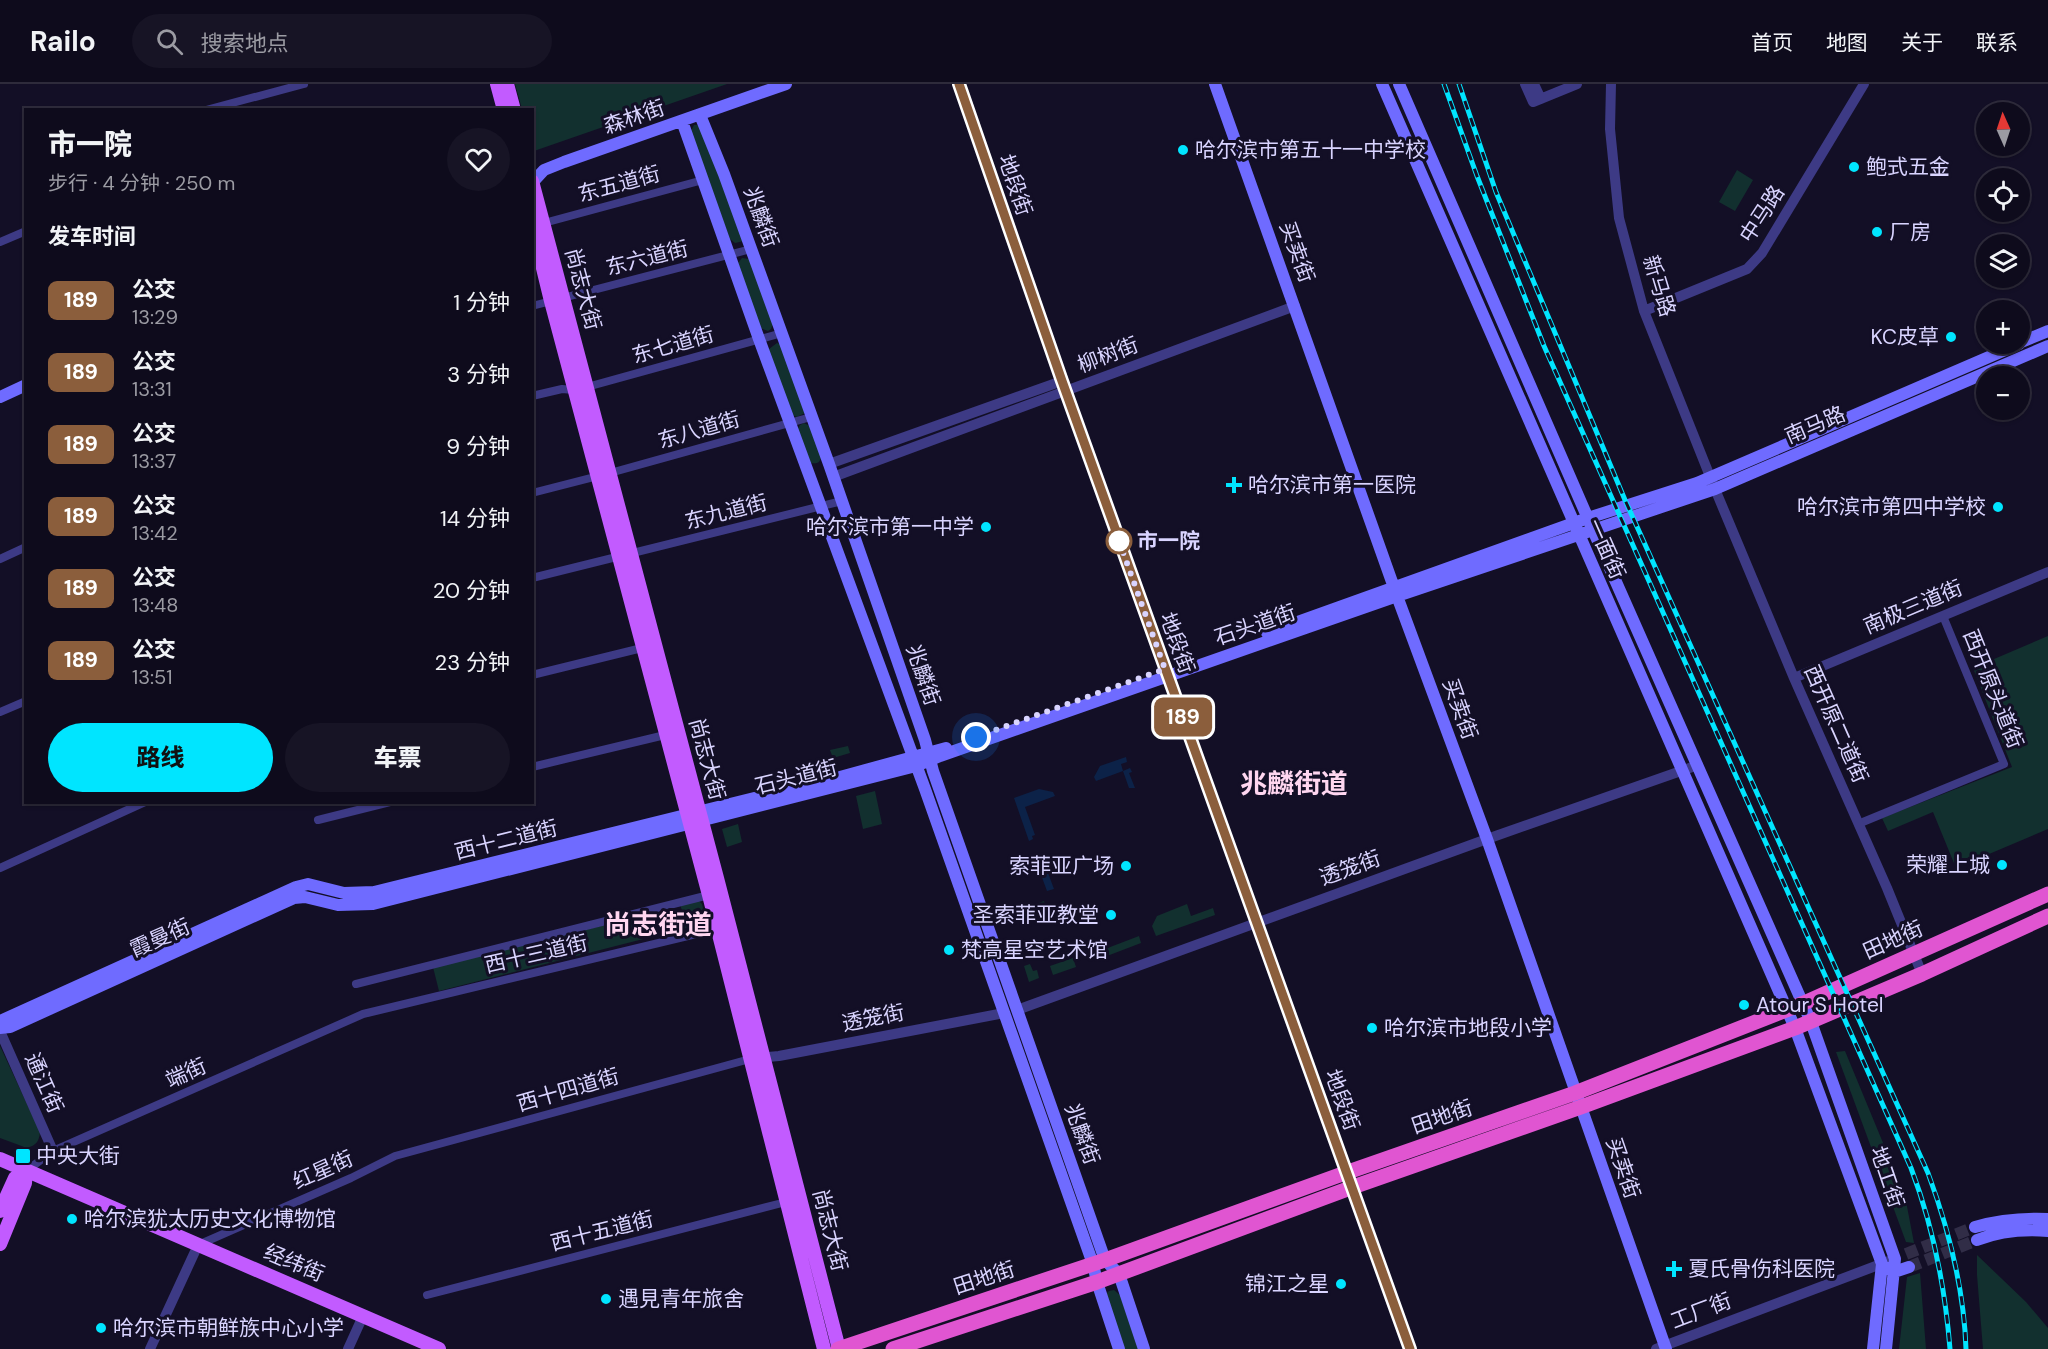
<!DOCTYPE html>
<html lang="zh">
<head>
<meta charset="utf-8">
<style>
  :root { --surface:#0e0b1c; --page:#171425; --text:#f1f3f6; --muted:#9b9ba3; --line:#2e2b3b; --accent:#00e5ff }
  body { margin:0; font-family:"DM Sans","Noto Sans SC",sans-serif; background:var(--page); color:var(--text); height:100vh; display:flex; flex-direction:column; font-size:22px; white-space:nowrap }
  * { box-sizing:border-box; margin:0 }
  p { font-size:20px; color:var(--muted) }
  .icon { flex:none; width:33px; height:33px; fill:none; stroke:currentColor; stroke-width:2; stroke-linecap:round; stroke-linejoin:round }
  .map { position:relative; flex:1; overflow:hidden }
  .sheet { position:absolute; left:24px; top:24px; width:510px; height:696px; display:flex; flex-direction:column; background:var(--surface); border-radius:0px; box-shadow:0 2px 4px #0004,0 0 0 2px var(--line) }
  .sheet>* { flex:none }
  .badge { padding:0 12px; border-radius:9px; font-size:21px; line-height:39px }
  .needle { width:39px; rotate:357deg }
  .fabs { position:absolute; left:1976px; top:18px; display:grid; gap:12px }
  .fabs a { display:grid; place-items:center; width:54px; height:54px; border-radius:50%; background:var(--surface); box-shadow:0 2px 4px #0004,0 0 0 2px var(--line); font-size:30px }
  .you { position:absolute; width:30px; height:30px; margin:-15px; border:4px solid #fff; border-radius:50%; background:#1a73e8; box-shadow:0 0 0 9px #1a73e833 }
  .map>.badge { position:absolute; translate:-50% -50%; box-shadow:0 0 0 3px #fff }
  h2 { padding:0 24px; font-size:22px; line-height:54px }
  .round { display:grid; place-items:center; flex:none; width:63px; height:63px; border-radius:32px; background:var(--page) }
  .summary { display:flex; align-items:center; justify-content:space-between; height:102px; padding:0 24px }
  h1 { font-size:28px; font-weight:800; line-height:45px }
  .primary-button { display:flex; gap:12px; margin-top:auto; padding:12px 24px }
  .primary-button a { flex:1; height:69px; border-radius:36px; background:var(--accent); color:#111; font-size:24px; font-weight:800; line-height:69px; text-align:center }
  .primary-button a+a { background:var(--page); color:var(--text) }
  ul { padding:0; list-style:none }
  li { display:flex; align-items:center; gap:18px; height:72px; padding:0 24px }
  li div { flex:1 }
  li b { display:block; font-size:22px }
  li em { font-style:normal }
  li .badge { min-width:66px; font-weight:700; text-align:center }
  header { display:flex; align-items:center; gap:36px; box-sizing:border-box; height:84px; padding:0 30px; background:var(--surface); border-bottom:2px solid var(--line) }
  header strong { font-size:28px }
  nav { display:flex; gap:33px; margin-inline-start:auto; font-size:21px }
  .search { width:420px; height:54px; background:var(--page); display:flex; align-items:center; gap:15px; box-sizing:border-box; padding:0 21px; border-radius:33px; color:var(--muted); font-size:22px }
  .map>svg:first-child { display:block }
</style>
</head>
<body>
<header>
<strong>Railo</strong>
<div class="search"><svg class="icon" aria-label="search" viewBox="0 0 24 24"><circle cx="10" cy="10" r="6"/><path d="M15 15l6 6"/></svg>搜索地点</div>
<nav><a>首页</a><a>地图</a><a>关于</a><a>联系</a></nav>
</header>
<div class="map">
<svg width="2048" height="1265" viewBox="0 0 2048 1265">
  <rect width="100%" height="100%" fill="#130f26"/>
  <!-- green -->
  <path fill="#12302f" d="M515 0H727L534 67 532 26 522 25Z
    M694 41H700L744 157 735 159 730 155 690 49Z
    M1737 86 1753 96 1735 127 1719 118Z
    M742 174 749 175 773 240 771 245 768 247 760 244 738 179Z
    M777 259 780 260 805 329 797 333 792 331 769 270V265Z
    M804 339 810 342 821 373C820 379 817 380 811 379L797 346 800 341Z
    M2048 552V745L1956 784 1933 728 1888 747 1882 734 2012 683 1973 584Z
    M848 662 850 669 833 674 830 666Z
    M875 707 882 740 863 745 856 712Z
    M738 740 742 758 727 763 722 745Z
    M698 816 702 820 705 831 702 840 439 907 433 883 678 823 648 831C640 836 640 841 644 849L650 850 686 840 680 820Z
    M1044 817 1046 823 1021 832 1019 826Z
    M1187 820 1191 832 1213 824 1215 831 1156 852 1152 842 1157 832Z
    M1139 852 1141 859 1107 872 1105 865Z
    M1073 874 1076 883 1053 891 1050 882Z
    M1030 880 1033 887 1037 886 1039 894 1029 898 1024 882Z
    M0 962 40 1048C39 1058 36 1061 27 1064L0 1054Z
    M1845 967 1905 1112 1914 1159 1906 1158 1836 968Z
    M1977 1171 2026 1218 2048 1244V1265H1983L1977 1191Z
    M1920 1189 1926 1265H1899L1907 1193Z
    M1114 1206 1121 1212 1140 1265H1122L1106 1210 1109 1207Z"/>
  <!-- water -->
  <path fill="#0c2248" d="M1126 673 1127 678 1121 680 1123 687 1130 684 1132 688 1129 689 1135 704H1129L1123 687 1096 697 1094 693 1100 682Z
    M1039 705 1053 708 1055 712 1025 723 1035 751 1032 752 1033 755 1029 757 1014 714Z
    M1045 786 1046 789H1048L1054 805 1047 807 1040 788Z"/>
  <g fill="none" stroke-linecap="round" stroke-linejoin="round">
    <!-- secondary-tunnel -->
    <path stroke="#312d47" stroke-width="12" stroke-dasharray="12 6" stroke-linecap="butt" d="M1906 1170 1975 1143
      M1909 1183 1977 1156"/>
    <!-- minor -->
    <path stroke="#3d3a85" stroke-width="8" d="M206 26 304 0
      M544 139 703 96
      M0 158 26 147
      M532 222 751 165
      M532 312 562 305 574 306 587 303 782 249
      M532 409 610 389 811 333
      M0 475 26 463
      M532 494 842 417
      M532 591 642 564
      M0 628 26 617
      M532 683 665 651
      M318 736 390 718
      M1858 740 2004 680 1943 532
      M0 784 145 718
      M356 900 709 811
      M26 1087 53 1067 363 930 717 845
      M198 1161 351 1094 395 1072 750 975
      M427 1211 786 1118"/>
    <!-- tertiary -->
    <path stroke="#3d3a85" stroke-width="10" d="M1525 0 1533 18 1577 0
      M1534 0 1541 15
      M1611 0 1610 45 1619 134 1644 227 1715 405 1794 594 1887 804 1922 890
      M1644 227 1747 185 1762 169 1864 0
      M829 380 1062 297
      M833 393 1295 222
      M1794 594 2048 488
      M1017 926 1487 755 1698 681
      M0 947 53 1067
      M756 974 779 972 1004 929
      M150 1265 198 1161
      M348 1265 363 1232
      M1656 1265 1889 1177"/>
    <!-- secondary -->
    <path stroke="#6f6bff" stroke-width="12" d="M959 0 1062 297 1410 1265
      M1215 0 1397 512 1487 755 1666 1265
      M1382 0 1795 944 1882 1180 1873 1265
      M1399 0 1593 446 1811 938 1895 1175 1886 1265
      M700 31 724 90 829 380 925 656 933 687 1105 1176 1119 1190 1144 1265
      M682 37 759 255 925 705 1093 1180 1097 1198 1119 1265
      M532 99 544 86 564 78 786 0
      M2019 259 2048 247
      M0 313 26 301
      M1267 549 1588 434 1697 399 2019 260
      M0 937 296 803 308 800 344 809 374 808 840 693 946 664
      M0 944 10 943 294 814 305 813 338 821 373 820 916 682 940 672 1397 512 1715 405 2048 262
      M1975 1143C1999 1136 2023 1134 2048 1135
      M1977 1156C2000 1147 2023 1145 2048 1147
      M1888 1184 1894 1188 1909 1183"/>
    <!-- primary -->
    <path stroke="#c25bff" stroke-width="14" d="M497 0 504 26
      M507 0 514 26
      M532 97 717 794 839 1265
      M532 139 551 217 709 811 824 1265
      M0 1075 439 1265
      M0 1127 15 1094 26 1087
      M0 1160 25 1099 26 1087"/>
    <!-- trunk -->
    <path stroke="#e055d1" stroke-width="15" d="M838 1265 1105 1176 1348 1088 1575 1009 1804 919 2048 810
      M893 1265 1097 1198 1353 1103 1581 1023 1795 944 1922 890 2048 832"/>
    <defs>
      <path id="rail" d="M1444 0 1477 92 1544 262 1911 1084C1933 1142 1945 1203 1950 1265
        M1459 0 1496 108 1625 416 1928 1089C1949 1146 1964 1204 1966 1265"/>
    </defs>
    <!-- rail casing -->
    <use href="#rail" stroke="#00e5ff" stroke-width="5"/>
    <!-- rail -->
    <use href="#rail" stroke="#130f26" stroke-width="3" stroke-dasharray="9" stroke-linecap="butt"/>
  </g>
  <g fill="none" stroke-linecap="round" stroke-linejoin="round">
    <defs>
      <path id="line" d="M959 0 1062 297 1410 1265"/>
    </defs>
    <!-- line casing -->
    <use href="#line" stroke="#fff" stroke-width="14"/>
    <!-- line -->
    <use href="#line" stroke="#8b5e3c" stroke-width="9"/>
    <!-- walk -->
    <path stroke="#d9d4ff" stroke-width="6" stroke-dasharray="0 10.8" d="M976 653 1165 585 1119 457"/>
  </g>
  <!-- markers -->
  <g fill="#00e5ff" stroke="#130f26" stroke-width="2">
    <circle cx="1183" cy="66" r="6"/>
    <circle cx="1854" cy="83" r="6"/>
    <circle cx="1877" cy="148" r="6"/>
    <circle cx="1951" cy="253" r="6"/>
    <path d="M1231 392h6v6h6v6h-6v6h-6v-6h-6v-6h6z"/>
    <circle cx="1998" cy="423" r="6"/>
    <circle cx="986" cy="443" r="6"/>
    <circle cx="2002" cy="781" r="6"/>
    <circle cx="1126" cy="782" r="6"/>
    <circle cx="1111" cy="831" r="6"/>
    <circle cx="949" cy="866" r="6"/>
    <circle cx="1744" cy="921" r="6"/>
    <circle cx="1372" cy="944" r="6"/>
    <rect x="15" y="1064" width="16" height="16" rx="3"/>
    <circle cx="72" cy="1135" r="6"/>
    <path d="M1671 1176h6v6h6v6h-6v6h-6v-6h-6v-6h6z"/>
    <circle cx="1341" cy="1200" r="6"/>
    <circle cx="606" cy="1215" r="6"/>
    <circle cx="101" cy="1244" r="6"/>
  </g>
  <circle fill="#fff" stroke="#8b5e3c" stroke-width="3" cx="1119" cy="457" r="12"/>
  <g text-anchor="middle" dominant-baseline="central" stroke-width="6" stroke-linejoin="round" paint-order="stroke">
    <!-- street labels -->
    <g font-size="21" fill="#d9d4ff" stroke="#130f26">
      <text transform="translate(634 33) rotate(-19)">森林街</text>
      <text transform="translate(619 100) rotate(-15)">东五道街</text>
      <text transform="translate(1015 101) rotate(71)">地段街</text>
      <text transform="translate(1762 130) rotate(-57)">中马路</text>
      <text transform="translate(761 133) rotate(70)">兆麟街</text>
      <text transform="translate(1297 168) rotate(70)">买卖街</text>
      <text transform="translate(647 174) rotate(-14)">东六道街</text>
      <text transform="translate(1659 202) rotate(73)">新马路</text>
      <text transform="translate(583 205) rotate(75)">尚志大街</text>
      <text transform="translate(673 261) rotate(-16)">东七道街</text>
      <text transform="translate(1108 271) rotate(-21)">柳树街</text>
      <text transform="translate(1815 341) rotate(-23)">南马路</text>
      <text transform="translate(699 346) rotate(-16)">东八道街</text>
      <text transform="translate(726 428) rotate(-14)">东九道街</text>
      <text transform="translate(1606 465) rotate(66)">一面街</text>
      <text transform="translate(1913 523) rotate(-23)">南极三道街</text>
      <text transform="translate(1255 541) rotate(-19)">石头道街</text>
      <text transform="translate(1177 559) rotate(70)">地段街</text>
      <text transform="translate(923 591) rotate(71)">兆麟街</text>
      <text transform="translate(1993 605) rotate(68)">西开原头道街</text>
      <text transform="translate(1460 625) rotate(70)">买卖街</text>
      <text transform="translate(1836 640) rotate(66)">西开原二道街</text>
      <text transform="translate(707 675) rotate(75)">尚志大街</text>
      <text transform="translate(796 693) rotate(-14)">石头道街</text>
      <text transform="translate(506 756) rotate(-14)">西十二道街</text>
      <text transform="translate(1350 784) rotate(-20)">透笼街</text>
      <text transform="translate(160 854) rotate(-24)">霞曼街</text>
      <text transform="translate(1893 856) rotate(-24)">田地街</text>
      <text transform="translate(536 870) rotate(-13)">西十三道街</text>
      <text transform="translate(873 934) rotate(-11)">透笼街</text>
      <text transform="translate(186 989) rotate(-24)">端街</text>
      <text transform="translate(44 999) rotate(66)">通江街</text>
      <text transform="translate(568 1006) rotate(-16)">西十四道街</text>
      <text transform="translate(1342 1016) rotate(70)">地段街</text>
      <text transform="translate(1442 1033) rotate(-19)">田地街</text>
      <text transform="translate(1082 1050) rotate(70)">兆麟街</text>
      <text transform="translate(1623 1084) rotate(71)">买卖街</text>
      <text transform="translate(323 1086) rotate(-24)">红星街</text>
      <text transform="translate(1887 1093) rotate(71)">地工街</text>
      <text transform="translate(830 1146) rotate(76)">尚志大街</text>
      <text transform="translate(602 1147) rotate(-14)">西十五道街</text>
      <text transform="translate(294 1179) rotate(23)">经纬街</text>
      <text transform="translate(984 1194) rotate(-18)">田地街</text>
      <text transform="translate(1701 1227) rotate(-21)">工厂街</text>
    </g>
    <!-- poi labels -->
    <g font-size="21" fill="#d9d4ff" stroke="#130f26" text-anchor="start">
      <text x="1195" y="66">哈尔滨市第五十一中学校</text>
      <text x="1866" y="83">鲍式五金</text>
      <text x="1889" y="148">厂房</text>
      <text x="1939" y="253" text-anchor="end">KC皮草</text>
      <text x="1248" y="401">哈尔滨市第一医院</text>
      <text x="1986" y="423" text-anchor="end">哈尔滨市第四中学校</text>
      <text x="974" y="443" text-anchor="end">哈尔滨市第一中学</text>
      <text x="1990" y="781" text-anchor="end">荣耀上城</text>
      <text x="1114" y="782" text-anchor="end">索菲亚广场</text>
      <text x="1099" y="831" text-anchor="end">圣索菲亚教堂</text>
      <text x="961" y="866">梵高星空艺术馆</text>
      <text x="1756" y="921">Atour S Hotel</text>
      <text x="1384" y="944">哈尔滨市地段小学</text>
      <text x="36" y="1072">中央大街</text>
      <text x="84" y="1135">哈尔滨犹太历史文化博物馆</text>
      <text x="1688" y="1185">夏氏骨伤科医院</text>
      <text x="1329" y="1200" text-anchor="end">锦江之星</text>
      <text x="618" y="1215">遇見青年旅舍</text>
      <text x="113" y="1244">哈尔滨市朝鲜族中心小学</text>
    </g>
    <!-- stop labels -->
    <g font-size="21" font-weight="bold" fill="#d9d4ff" stroke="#130f26" text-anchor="start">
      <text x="1137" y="457">市一院</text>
    </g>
    <!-- district labels -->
    <g font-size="27" font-weight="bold" fill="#ffd6f0" stroke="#130f26">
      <text x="1294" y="699">兆麟街道</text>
      <text x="658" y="840">尚志街道</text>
    </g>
  </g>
</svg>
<div class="fabs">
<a><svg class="needle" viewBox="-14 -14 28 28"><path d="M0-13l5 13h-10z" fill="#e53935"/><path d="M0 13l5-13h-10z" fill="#9b9ba3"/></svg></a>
<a><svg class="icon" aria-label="locate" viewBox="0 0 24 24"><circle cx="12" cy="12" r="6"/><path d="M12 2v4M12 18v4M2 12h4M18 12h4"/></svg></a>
<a><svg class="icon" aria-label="layers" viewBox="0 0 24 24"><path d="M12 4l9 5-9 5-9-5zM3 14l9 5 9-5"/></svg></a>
<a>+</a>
<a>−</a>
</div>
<div class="you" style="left:976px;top:653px"></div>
<b class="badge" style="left:1183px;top:633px;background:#8b5e3c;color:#fff">189</b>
<section class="sheet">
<div class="summary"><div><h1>市一院</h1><p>步行 · 4 分钟 · 250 m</p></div><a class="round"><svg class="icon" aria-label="heart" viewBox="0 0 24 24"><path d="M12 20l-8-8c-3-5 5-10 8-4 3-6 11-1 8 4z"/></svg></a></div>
<h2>发车时间</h2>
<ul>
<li><span class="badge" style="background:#8b5e3c;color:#fff">189</span><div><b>公交</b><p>13:29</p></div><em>1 分钟</em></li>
<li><span class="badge" style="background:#8b5e3c;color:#fff">189</span><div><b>公交</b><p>13:31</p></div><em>3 分钟</em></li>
<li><span class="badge" style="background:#8b5e3c;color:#fff">189</span><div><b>公交</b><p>13:37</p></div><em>9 分钟</em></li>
<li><span class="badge" style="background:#8b5e3c;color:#fff">189</span><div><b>公交</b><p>13:42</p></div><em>14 分钟</em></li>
<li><span class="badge" style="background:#8b5e3c;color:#fff">189</span><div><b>公交</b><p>13:48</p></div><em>20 分钟</em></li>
<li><span class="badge" style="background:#8b5e3c;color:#fff">189</span><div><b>公交</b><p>13:51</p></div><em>23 分钟</em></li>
</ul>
<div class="primary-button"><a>路线</a><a>车票</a></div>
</section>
</div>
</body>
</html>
